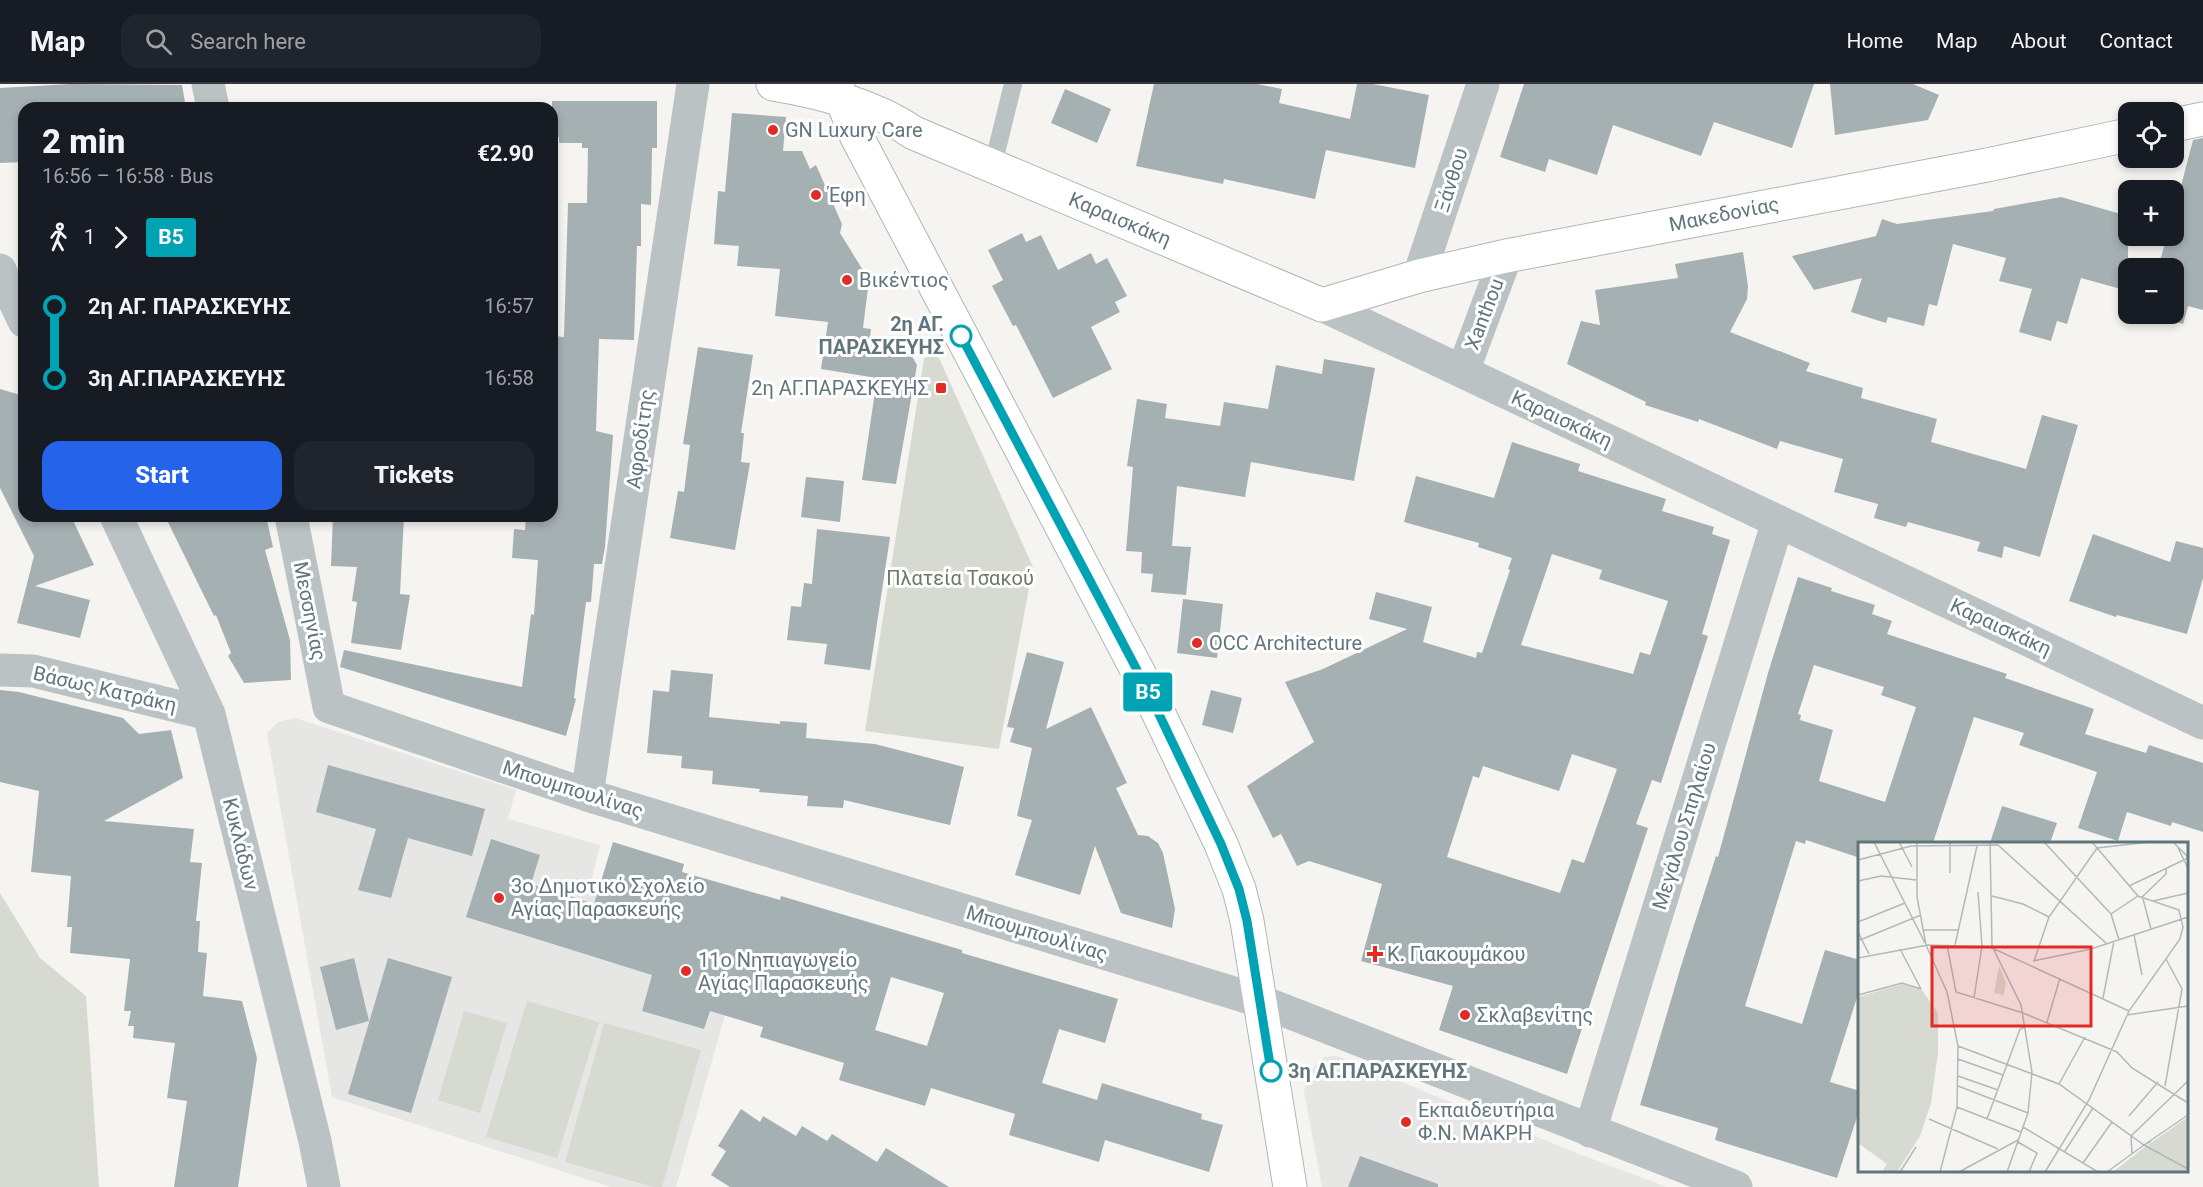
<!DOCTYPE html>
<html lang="en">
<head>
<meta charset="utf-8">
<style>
  :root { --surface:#171b24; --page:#20242c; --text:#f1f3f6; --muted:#9ea1a6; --line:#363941; --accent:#2563eb }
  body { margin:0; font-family:Roboto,sans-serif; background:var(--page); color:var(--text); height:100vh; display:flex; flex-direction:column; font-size:22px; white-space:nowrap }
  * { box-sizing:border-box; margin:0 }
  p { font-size:20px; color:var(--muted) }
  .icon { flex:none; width:33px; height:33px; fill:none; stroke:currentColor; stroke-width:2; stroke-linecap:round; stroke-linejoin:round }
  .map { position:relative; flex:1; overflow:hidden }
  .drawer { position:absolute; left:18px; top:18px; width:540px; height:420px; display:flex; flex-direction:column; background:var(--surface); border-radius:18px; box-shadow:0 3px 9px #0003 }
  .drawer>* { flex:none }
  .badge { padding:0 12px; border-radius:4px; font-size:21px; line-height:39px }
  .buttons { position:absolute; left:2118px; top:18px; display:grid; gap:12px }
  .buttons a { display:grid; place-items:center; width:66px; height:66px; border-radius:12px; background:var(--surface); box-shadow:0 3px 9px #0003; font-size:30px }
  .map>.badge { position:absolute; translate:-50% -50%; box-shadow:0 0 0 3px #fff }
  .legs { display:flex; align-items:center; gap:9px; height:66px; padding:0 24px; font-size:20px }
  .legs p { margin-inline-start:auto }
  .summary { display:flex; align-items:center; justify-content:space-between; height:102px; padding:0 24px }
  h1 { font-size:33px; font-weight:800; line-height:45px }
  .button { display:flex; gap:12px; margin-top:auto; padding:12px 24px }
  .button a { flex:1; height:69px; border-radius:18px; background:var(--accent); color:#fff; font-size:24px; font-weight:800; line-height:69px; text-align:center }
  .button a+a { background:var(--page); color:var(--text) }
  ul { padding:0 24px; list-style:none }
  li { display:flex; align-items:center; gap:21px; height:72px; font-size:22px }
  li i { display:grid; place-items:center; width:9px; height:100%; margin:0 8px; background:currentColor }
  li i::after { content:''; width:15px; height:15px; margin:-8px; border:4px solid; border-radius:50%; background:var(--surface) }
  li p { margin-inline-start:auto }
  li:first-child i { background:linear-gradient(#0000 50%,currentColor 0) }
  li:last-child i { background:linear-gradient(currentColor 50%,#0000 0) }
  header { display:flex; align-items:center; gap:36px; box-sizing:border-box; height:84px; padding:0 30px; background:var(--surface); border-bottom:2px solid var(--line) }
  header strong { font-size:28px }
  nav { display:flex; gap:33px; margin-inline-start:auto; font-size:21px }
  .search { width:420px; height:54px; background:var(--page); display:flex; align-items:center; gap:15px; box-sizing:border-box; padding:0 21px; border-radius:18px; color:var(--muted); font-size:22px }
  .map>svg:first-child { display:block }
</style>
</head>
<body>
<header>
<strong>Map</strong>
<div class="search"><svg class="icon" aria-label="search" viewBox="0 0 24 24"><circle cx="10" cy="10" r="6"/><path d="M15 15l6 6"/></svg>Search here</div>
<nav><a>Home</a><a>Map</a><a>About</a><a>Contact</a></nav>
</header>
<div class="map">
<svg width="2203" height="1103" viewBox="0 0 2203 1103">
  <rect width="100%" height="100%" fill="#f5f4f1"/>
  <!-- built -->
  <path fill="#e6e6e5" d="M295 634 516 706 508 735 600 761 590 802 747 854 676 1103H611L332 1013 267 649 278 638Z
    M1337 972 1579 1070 1667 1103H1322L1304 1007 1310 987 1324 973Z"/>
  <!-- green -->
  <path fill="#d6dad0" d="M931 270 939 274 1033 483 999 665 865 647 924 275Z
    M0 809 40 874 86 912 99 1103H0Z
    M527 917 599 938 557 1074 486 1053Z
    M464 927 507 939 480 1029 438 1016Z
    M604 939 701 966 662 1103H654L565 1078Z"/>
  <!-- building -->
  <path fill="#a5b0b3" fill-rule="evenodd" d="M71 0 182 1 186 24H24V78L0 79V4Z
    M1154 0H1257L1282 5 1279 19 1350 35 1357 0H1373L1429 11 1415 84 1326 66 1315 115 1224 95 1223 100 1136 82Z
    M1524 0H1814L1792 64 1714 38 1701 72 1613 41 1597 91 1549 75 1545 88 1500 73Z
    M1830 0H1913L1939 11 1928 36 1835 51Z
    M1065 5 1111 25 1097 59 1051 39Z
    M552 17H657V64H652L651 121 641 120V162H637L634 256 599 255 596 347 613 351 605 463 602 480H594L591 518H586L574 614 576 615 566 652 340 583 344 566 522 603 531 530 534 531 538 476 512 474 514 445 525 446 526 432H552V252L564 253 568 119H587L588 64H582V59H559V53H552Z
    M732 29 786 33 783 67H802L810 85 816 81 842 140 840 149 869 196 863 244 871 245 870 253 903 257 917 281 896 400 862 396 877 294 821 285 828 238 775 232 780 185 737 182 739 162 714 160 718 107 725 108Z
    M2203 54V226L2188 222 2183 240 2147 230H2174V184H2158L2167 152H2174V129L2193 56Z
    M2061 113 2128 132V207L2081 194 2067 240 2057 237 2051 257 2019 248 2032 205 1999 197 2006 174 1953 160 1937 222 1929 220 1924 242 1888 233 1886 239 1851 228 1862 194 1814 206 1792 172 1876 152 1882 135 1897 140 1993 127 1994 125Z
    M1022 149 1026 158 1041 151 1058 186 1091 169 1096 180 1107 174 1127 212 1115 218 1120 228 1091 243 1112 285 1053 314 1016 241 1013 242 992 202 1003 196 988 166Z
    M1743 168 1748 202 1747 215 1730 248 1810 279 1806 287 1863 304 1861 314 1937 335 1931 358 2026 385 2042 331 2078 341 2040 473 2004 462 2002 474 1977 467 1980 458 1908 438 1906 443 1874 434 1878 420 1834 408 1843 375 1780 357 1777 365 1699 335 1698 338 1645 321 1646 318 1567 280 1581 237 1600 241 1595 206 1678 194 1675 180Z
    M698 263 753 271 741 349H744L741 378 750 379 735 466 670 454 678 407 684 408 690 361 683 360Z
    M1324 275 1375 284 1354 397 1251 378 1245 413 1177 402 1172 462 1191 463 1186 511 1151 508 1153 490 1141 489 1142 468 1126 467 1133 383 1127 382 1137 315 1167 320 1165 334 1220 342 1224 318 1268 325 1276 281 1322 290Z
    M0 305 24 312V432H71L94 481 35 502 90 516 80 554 17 539 34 472 0 404Z
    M1512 358 1580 380 1578 387 1666 415 1662 427 1714 443 1712 450 1730 456 1702 550 1708 552 1661 699 1652 696 1636 740 1648 744 1567 990 1439 946 1453 902 1361 877 1382 800 1309 777 1297 782 1281 750 1273 754 1247 702 1314 658 1285 598 1323 585 1407 545 1369 535 1376 508 1432 523 1423 558 1476 574 1477 568 1482 569 1510 486 1508 485 1512 474 1478 463 1479 459 1404 438 1416 392 1494 414ZM1552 470 1602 486 1599 495 1668 517 1650 571 1640 568 1633 590 1521 561ZM1572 670 1617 685 1584 779 1572 775 1560 809 1447 773 1473 692 1479 694 1483 682 1559 707Z
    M806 393 844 397 840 438 801 433Z
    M165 432H266L273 463 265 466 290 556 291 596 244 599 228 572 231 569 216 531 214 532Z
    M333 432H404L400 510 410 511 401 566 351 559 357 518 352 517 357 483 331 482Z
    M817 445 890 453 870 586 824 580 827 560 787 556 791 522 801 523 804 499 812 500Z
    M2093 450 2170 478 2176 457 2203 464V494L2187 550 2117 531 2116 533 2069 517Z
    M1798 493 1832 504 1831 507 1875 521 1872 530 1892 537 1887 550 2007 590 2005 594 2094 625 2085 650 2146 669 2149 661 2203 679V748L2172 738 2171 742 2127 728 2118 757 2078 744 2097 688 2019 661 2024 649 1974 633 1933 759H1860V774L1806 756 1805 760 1796 757 1745 922 1802 940 1825 866 1860 876V904L1830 998 1860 1007V1024L1837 1094 1715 1056 1718 1044 1640 1021 1681 882 1716 772 1718 773 1768 589ZM1814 581 1884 603 1881 611 1916 623 1885 718 1819 697 1833 646 1800 636 1801 631 1798 630Z
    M1183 515 1223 520 1217 574 1177 569Z
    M1027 568 1064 578 1046 645 1091 623 1127 699 1116 704 1138 751 1148 752 1158 759 1163 769 1175 825 1172 844 1121 829 1095 762 1080 811 1015 791 1032 736 1017 732 1032 664 1010 658 1014 644 1007 643Z
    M671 586 713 590 709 633 780 640V637L807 639 806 654 875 660 964 683 950 741 844 716 843 724 807 722 808 712 759 708 760 705 712 700 713 687 681 684 682 672 647 669 653 606 669 608Z
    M0 606 19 608 123 634 139 650 171 646 183 694 104 737 194 745 190 778 202 779 196 837H200L198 868 207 869 203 912 242 917 257 974 238 1103H174L187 1017 167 1014 175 959 133 954 134 942H128L131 927H124L130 875 70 869 72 843H67L71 792 31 788 39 707 0 698Z
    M1211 606 1242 614 1233 649 1202 641Z
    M328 681 485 725 472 772 408 754 391 814 358 806 376 745 316 728Z
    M2002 722 2057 739 2050 759H1990Z
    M491 755 540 771 531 800 594 820 613 758 684 780 682 788 780 816 781 812 962 866V869L1118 915 1105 959 1059 945 1042 999 1097 1016 1102 999 1202 1030 1201 1035 1223 1041 1209 1088 1105 1056 1099 1078 1009 1051 1015 1030 931 1004 925 1022 839 996 844 979 760 953 763 943 710 927 704 945 642 927 652 891 466 833ZM891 893 944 909 927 962 875 946Z
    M354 874 369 937 336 946 320 883Z
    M388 874 452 893 411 1029 348 1010Z
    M741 1025 760 1038 763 1032 796 1052 802 1042 827 1057 832 1050 877 1078 886 1064 949 1103H730L711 1091 726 1067 718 1062Z
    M1360 1072 1438 1100V1103H1348Z"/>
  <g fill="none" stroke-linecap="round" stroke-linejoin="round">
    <defs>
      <path id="secondary" d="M773 0C821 8 873 21 914 49L1322 221 1419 192 1506 172 1987 81 2128 51
        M838 5 856 51 1146 603 1221 760 1239 805 1247 837 1290 1103
        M2174 41 2203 35"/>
    </defs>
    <!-- secondary casing -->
    <use href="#secondary" stroke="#aeb6b8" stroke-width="35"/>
    <!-- lane -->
    <path stroke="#bbc2c4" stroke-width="18" d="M993 81 1013 0"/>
    <!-- street -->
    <path stroke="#bbc2c4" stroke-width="33" d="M208 0 213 24
      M0 186 24 237
      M1419 192 1483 0
      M1322 221 2203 639
      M1463 287 1506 172
      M116 432 209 630 315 1057 324 1103
      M291 432 329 623 587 711 1260 917 1736 1103
      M0 586 33 587 209 630
      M587 711 693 0
      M1590 1047 1778 437"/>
    <!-- secondary -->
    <use href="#secondary" stroke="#fff" stroke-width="33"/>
  </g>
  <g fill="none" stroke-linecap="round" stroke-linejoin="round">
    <defs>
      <path id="line-1" d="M961 252 1146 603 1221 760 1239 805 1247 837 1271 987"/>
    </defs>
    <!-- line-1 casing -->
    <use href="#line-1" stroke="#fff" stroke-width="14"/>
    <!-- line-1 -->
    <use href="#line-1" stroke="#00a3b4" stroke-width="9"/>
  </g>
  <!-- markers -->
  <g fill="#e22b25" stroke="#fff" stroke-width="2">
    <circle cx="773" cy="46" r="6"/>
    <circle cx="816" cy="111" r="6"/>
    <circle cx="847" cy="196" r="6"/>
    <rect x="935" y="298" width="12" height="12" rx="3"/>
    <circle cx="1197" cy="559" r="6"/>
    <circle cx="499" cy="814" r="6"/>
    <path d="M1372 861h6v6h6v6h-6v6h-6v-6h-6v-6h6z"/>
    <circle cx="686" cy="887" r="6"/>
    <circle cx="1465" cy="931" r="6"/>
    <circle cx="1406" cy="1038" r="6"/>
  </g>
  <g fill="#fff" stroke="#00a3b4" stroke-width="3">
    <circle cx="961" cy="252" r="10"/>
    <circle cx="1271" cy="987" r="10"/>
  </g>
  <g text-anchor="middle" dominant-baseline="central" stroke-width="6" stroke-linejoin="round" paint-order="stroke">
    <!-- poi labels -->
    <g font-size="20" fill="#60767c" stroke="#fff" text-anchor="start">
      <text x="785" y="46">GN Luxury Care</text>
      <text x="828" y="111">Έφη</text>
      <text x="859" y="196">Βικέντιος</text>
      <text x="929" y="304" text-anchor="end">2η ΑΓ.ΠΑΡΑΣΚΕΥΗΣ</text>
      <text x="1209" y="559">OCC Architecture</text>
      <text x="511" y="802">3ο Δημοτικό Σχολείο<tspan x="511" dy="23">Αγίας Παρασκευής</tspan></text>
      <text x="1387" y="870">Κ. Γιακουμάκου</text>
      <text x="698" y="876">11ο Νηπιαγωγείο<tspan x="698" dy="23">Αγίας Παρασκευής</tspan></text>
      <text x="1477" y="931">Σκλαβενίτης</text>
      <text x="1418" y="1026">Εκπαιδευτήρια<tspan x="1418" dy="23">Φ.Ν. ΜΑΚΡΗ</tspan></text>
    </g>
    <!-- street labels -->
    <g font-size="20" fill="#60767c" stroke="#fff">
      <text transform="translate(1451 96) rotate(-72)">Ξάνθου</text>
      <text transform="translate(1724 130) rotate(-11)">Μακεδονίας</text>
      <text transform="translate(1120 135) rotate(23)">Καραισκάκη</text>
      <text transform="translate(1484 230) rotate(-69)">Xanthou</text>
      <text transform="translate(1562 335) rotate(25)">Καραισκάκη</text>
      <text transform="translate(640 355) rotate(-82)">Αφροδίτης</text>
      <text transform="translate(310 527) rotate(79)">Μεσσηνίας</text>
      <text transform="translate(2001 543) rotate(25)">Καραισκάκη</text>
      <text transform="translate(105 605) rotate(13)">Βάσως Κατράκη</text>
      <text transform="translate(573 705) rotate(18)">Μπουμπουλίνας</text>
      <text transform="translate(1684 742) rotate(-73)">Μεγάλου Σπηλαίου</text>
      <text transform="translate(241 760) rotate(76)">Κυκλάδων</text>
      <text transform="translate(1037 849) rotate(17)">Μπουμπουλίνας</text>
    </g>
    <!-- stop labels -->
    <g font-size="20" font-weight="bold" fill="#60767c" stroke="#fff" text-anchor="end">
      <text x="944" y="240">2η ΑΓ.<tspan x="944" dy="23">ΠΑΡΑΣΚΕΥΗΣ</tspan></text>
      <text x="1288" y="987" text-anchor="start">3η ΑΓ.ΠΑΡΑΣΚΕΥΗΣ</text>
    </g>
    <!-- park labels -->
    <g font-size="20" fill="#6c7a63" stroke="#fff">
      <text x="960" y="494">Πλατεία Τσακού</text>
    </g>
  </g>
  <!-- overview -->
  <g transform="translate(1858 758)">
    <rect width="330" height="330" fill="#f5f4f1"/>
    <path d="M141 124 148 140 146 153 136 151ZM44 142 64 148 80 171V211L73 261 62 294 39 330H24L29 322 0 301V155ZM330 275V330H255L284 307Z" fill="#d6dad0"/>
    <path fill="none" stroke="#b0babb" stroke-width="1.5" d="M16 0 67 101M41 0 54 25M59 0V55L68 103 89 150 100 204 99 265 82 330M92 0V31M132 0 134 104 163 163 174 230 170 271 149 330M186 0 253 72 261 98M315 0 330 15M320 6 330 26M0 18 53 4 140 3 249 102M0 39 23 34 58 38M271 44 330 16M134 54 165 62 191 75M283 56 308 32V27M285 57 293 87M295 59 330 51M253 72 280 54M0 80 47 61M66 88H100M0 90 11 112M276 93 284 133M2 98 63 73M89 103 98 150 165 171 259 210 274 226 330 261M97 103 119 4M42 107 63 147M0 116 70 103 132 105 271 169M175 119 233 107 330 75M176 119 191 75 239 6 292 0M0 153 44 141 63 147M116 156 124 104 120 50M245 156 256 99M269 173 330 164M189 180 202 136M100 204 201 242 286 303 330 327M100 217 145 233M100 234 140 248M201 242 227 195M100 244 170 271M307 244 324 147 308 117M99 265 163 290M271 274 300 240M71 277 140 307M129 277 162 187 167 185M165 285 240 330M273 294 330 239M273 294 274 312M293 299 286 303 330 273M160 300 179 311 171 330M207 309 235 266M225 321 254 280M42 330 58 305M101 330 160 298M187 330 231 258 271 169 322 97 325 85 321 68 280 54 234 0M249 330 286 303"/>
    <path fill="#e22b25" fill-opacity="0.15" stroke="#e22b25" stroke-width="3" d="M74 105H233V184H74Z"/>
    <rect width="330" height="330" fill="none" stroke="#60767c" stroke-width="3"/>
  </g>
</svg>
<div class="buttons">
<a><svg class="icon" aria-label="locate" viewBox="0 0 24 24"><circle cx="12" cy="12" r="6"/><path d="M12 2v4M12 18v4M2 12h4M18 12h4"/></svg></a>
<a>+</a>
<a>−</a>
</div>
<b class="badge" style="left:1148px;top:608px;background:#00a3b4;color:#fff">Β5</b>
<section class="drawer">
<div class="summary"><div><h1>2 min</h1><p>16:56 – 16:58 · Bus</p></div><b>€2.90</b></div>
<div class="legs"><svg class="icon" aria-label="walk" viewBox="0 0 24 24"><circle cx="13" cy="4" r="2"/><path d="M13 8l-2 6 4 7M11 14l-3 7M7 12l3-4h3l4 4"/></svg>1<svg class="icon" aria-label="forward" viewBox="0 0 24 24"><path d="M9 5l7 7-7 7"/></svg><b class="badge" style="background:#00a3b4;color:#fff">Β5</b></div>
<ul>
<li><i style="color:#00a3b4"></i><b>2η ΑΓ. ΠΑΡΑΣΚΕΥΗΣ</b><p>16:57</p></li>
<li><i style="color:#00a3b4"></i><b>3η ΑΓ.ΠΑΡΑΣΚΕΥΗΣ</b><p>16:58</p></li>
</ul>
<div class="button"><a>Start</a><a>Tickets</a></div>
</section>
</div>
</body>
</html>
